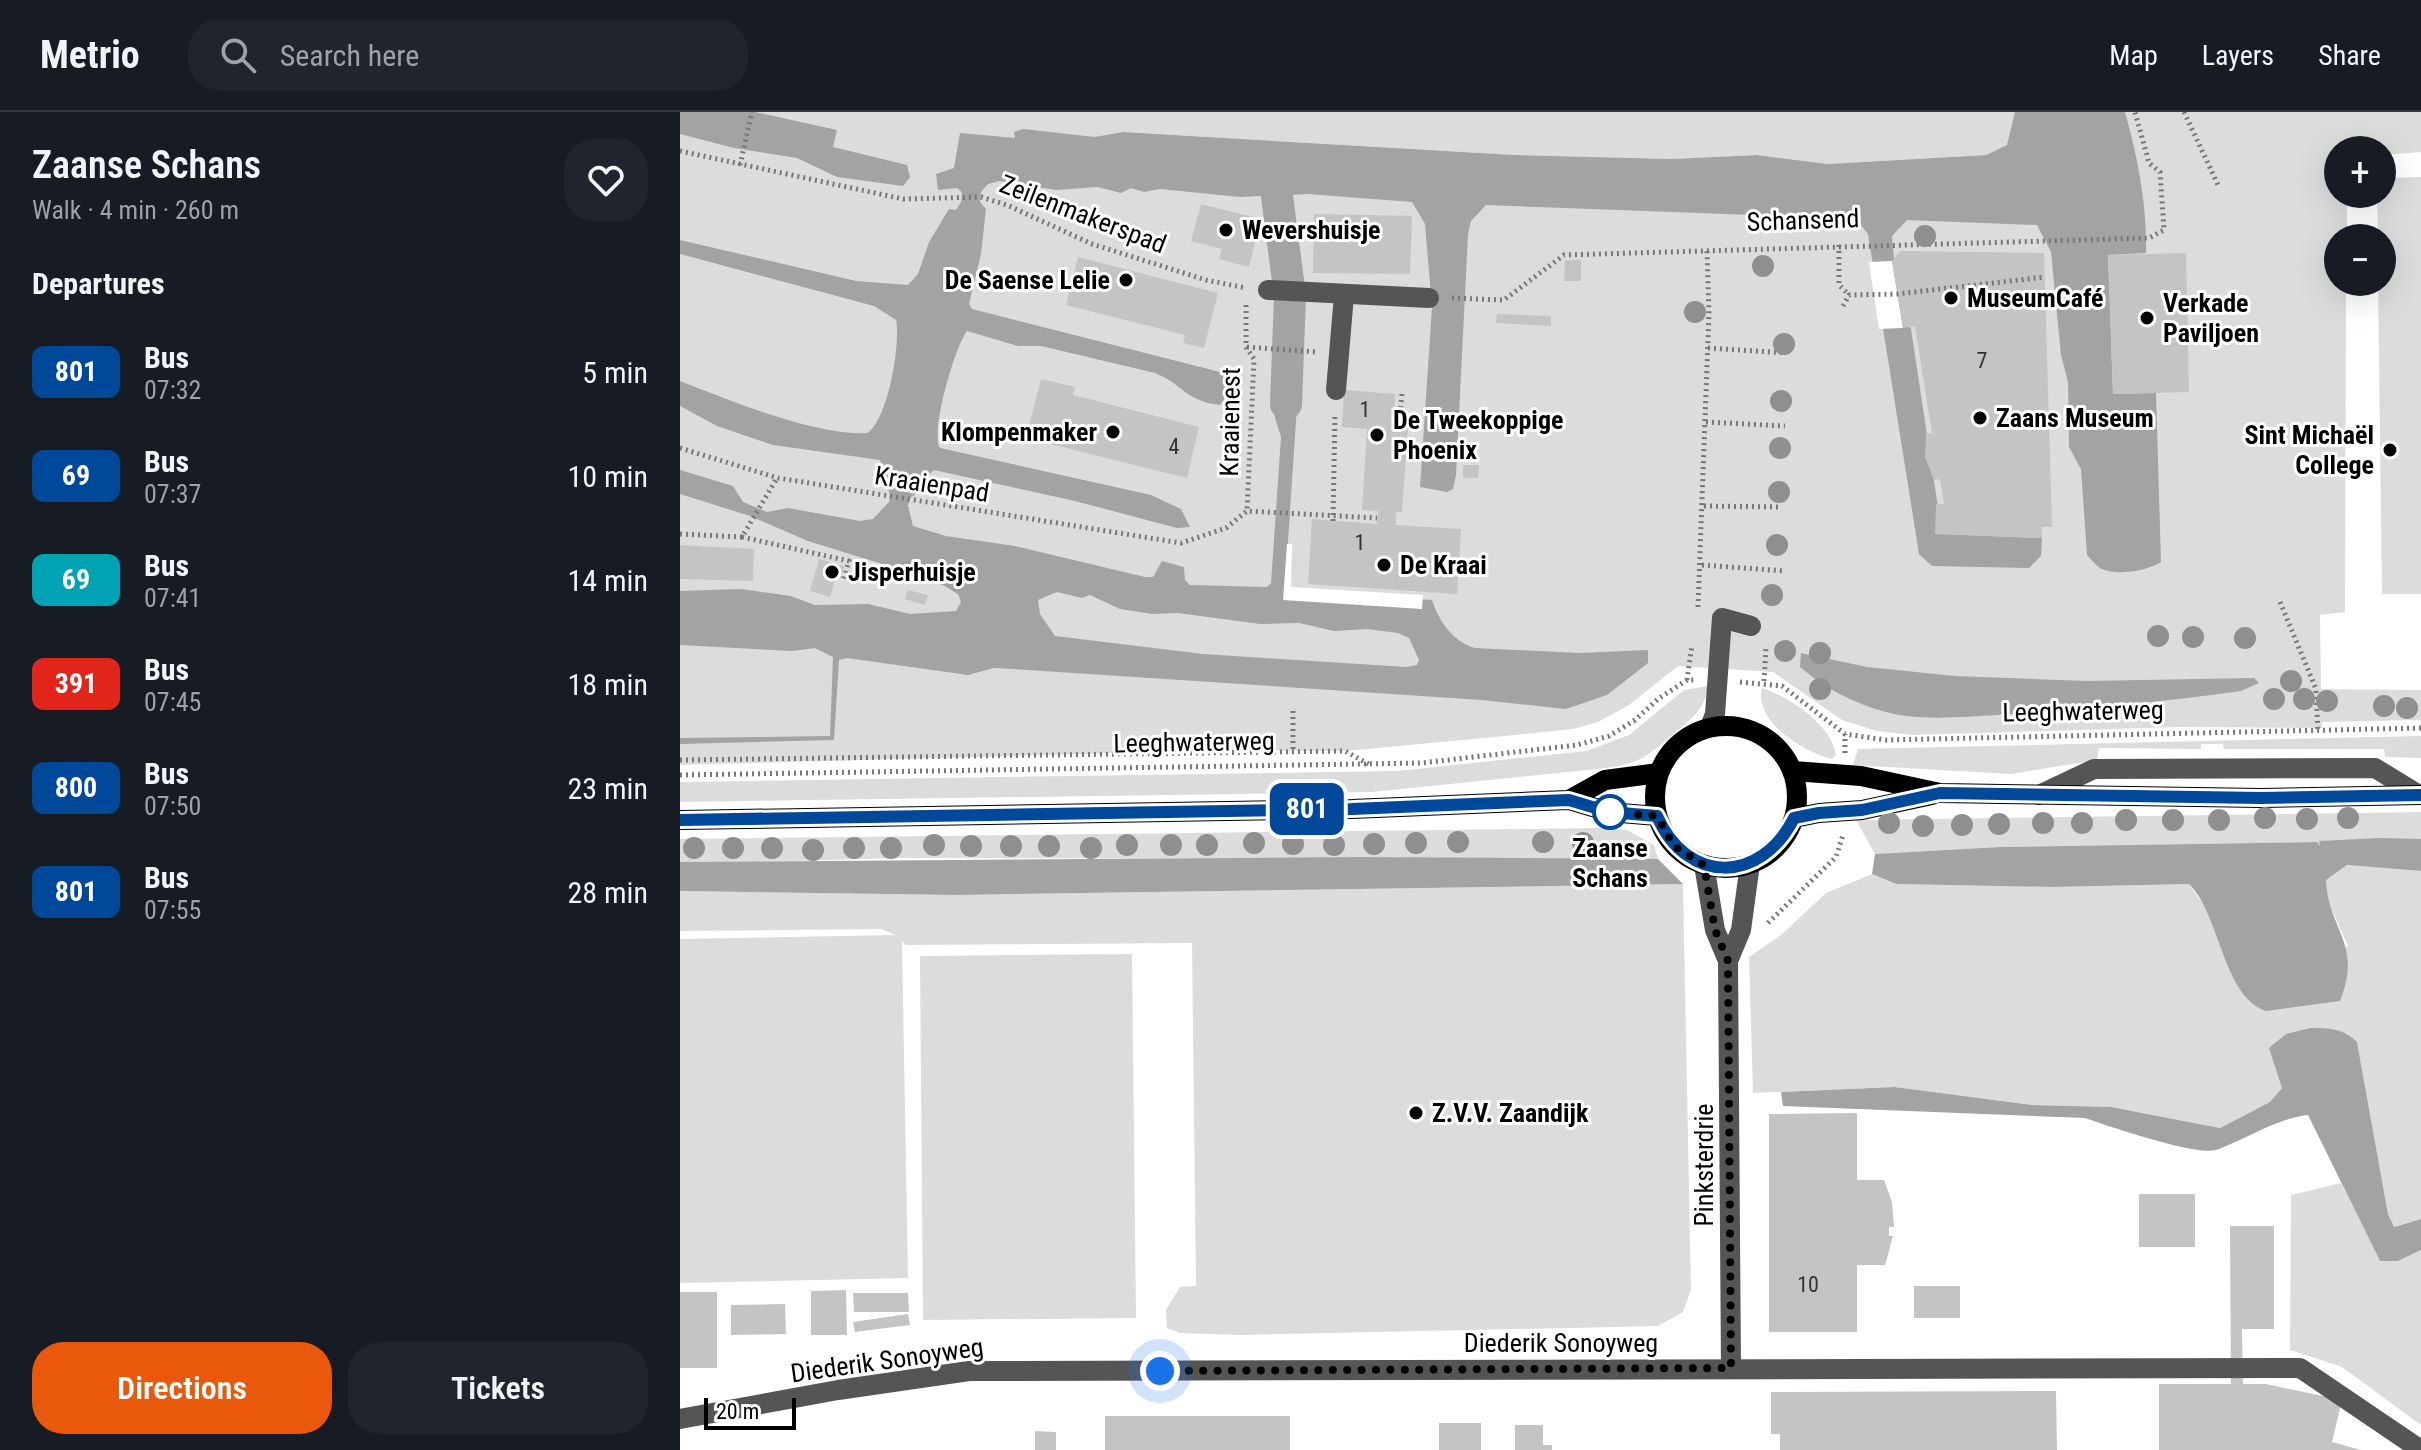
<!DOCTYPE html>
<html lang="en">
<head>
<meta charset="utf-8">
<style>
  :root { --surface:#171b24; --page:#20242c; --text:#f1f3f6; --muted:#9ea1a6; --line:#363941; --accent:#ea580c }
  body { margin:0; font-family:"Roboto Condensed",sans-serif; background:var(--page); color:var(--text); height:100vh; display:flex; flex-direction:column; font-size:30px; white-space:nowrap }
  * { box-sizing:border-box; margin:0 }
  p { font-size:26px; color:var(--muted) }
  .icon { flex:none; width:44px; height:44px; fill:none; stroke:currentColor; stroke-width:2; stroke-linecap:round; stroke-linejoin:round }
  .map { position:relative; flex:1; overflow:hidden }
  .panel { display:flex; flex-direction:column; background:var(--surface); width:680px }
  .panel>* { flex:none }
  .badge { padding:0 16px; border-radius:12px; font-size:28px; line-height:52px }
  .tools { position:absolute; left:1644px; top:24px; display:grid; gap:16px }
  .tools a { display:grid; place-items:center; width:72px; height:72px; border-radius:50%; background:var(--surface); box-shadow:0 8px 32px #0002; font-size:40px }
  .scale { position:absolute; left:24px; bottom:20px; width:92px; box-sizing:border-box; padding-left:8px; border:4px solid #000; border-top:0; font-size:22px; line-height:28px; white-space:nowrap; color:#000; -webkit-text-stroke:6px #fff; paint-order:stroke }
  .you { position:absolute; width:40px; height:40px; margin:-20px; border:6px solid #fff; border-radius:50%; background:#1a73e8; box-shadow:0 0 0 12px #1a73e833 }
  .map>.badge { position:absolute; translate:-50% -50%; box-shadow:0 0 0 4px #fff }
  h2 { padding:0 32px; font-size:30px; line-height:72px }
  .round { display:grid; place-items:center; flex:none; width:84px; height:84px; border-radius:32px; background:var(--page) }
  .overview { display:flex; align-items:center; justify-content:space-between; height:136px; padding:0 32px }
  h1 { font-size:38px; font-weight:600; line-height:60px }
  .primary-button { display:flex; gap:16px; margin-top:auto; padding:16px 32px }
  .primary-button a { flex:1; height:92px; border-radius:32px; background:var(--accent); color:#fff; font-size:32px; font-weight:600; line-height:92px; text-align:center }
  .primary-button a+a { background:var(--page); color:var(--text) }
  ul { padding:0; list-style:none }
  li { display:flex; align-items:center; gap:24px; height:104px; padding:0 32px }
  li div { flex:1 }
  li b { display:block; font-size:30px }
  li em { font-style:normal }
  li .badge { min-width:88px; font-weight:700; text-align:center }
  header { display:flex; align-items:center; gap:48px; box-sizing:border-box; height:112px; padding:0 40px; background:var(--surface); border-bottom:2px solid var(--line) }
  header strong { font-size:38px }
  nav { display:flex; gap:44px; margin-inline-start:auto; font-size:28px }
  .search { width:560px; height:72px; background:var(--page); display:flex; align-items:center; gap:20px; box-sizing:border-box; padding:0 28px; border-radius:32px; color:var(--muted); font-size:30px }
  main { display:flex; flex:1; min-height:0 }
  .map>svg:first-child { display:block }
</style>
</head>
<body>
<header>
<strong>Metrio</strong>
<div class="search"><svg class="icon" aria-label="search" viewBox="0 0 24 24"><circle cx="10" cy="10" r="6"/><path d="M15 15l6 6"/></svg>Search here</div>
<nav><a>Map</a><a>Layers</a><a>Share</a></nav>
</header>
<main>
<section class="panel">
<div class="overview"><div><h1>Zaanse Schans</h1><p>Walk · 4 min · 260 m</p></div><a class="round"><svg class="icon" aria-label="heart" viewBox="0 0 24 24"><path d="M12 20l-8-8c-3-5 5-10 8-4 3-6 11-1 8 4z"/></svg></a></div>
<h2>Departures</h2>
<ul>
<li><span class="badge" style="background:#004899;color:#fff">801</span><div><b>Bus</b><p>07:32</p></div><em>5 min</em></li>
<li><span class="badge" style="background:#004899;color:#fff">69</span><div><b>Bus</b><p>07:37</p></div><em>10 min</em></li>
<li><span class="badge" style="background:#00a3b4;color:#fff">69</span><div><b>Bus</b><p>07:41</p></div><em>14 min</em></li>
<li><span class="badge" style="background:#e1251b;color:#fff">391</span><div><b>Bus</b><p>07:45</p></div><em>18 min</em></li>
<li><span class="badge" style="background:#004899;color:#fff">800</span><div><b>Bus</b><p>07:50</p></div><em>23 min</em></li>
<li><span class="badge" style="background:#004899;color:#fff">801</span><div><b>Bus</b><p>07:55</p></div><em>28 min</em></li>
</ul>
<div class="primary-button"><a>Directions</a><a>Tickets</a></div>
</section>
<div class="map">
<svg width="1741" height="1338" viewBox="0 0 1741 1338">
  <rect width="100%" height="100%" fill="#fff"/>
  <!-- green -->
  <path fill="#dcdcdc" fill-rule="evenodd" d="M0 0H1741V40L1702 43V38H1658V82H1667V126H1658V170H1666L1665 500 1640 503 1641 577 1741 578V608L1642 610V616L1498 615 1232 623 1197 619 1162 608 1093 560 998 554 949 593 918 610 893 617 815 625 665 639 545 638 0 653ZM443 20 835 43 992 47 1077 43 1148 52 1306 43 1327 33 1330 28 1323 89 432 22Z
    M1741 65V482H1702L1698 170H1702V126H1698L1697 82H1702V66Z
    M1028 574C1025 597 1013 605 997 619 970 642 963 651 926 656L692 680 0 690V670L717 659 906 639 949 623 1004 578Z
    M1082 576C1108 584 1152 613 1156 643L1152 647C1124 640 1074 611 1082 576Z
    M1741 624V646L1705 645 1704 637H1544L1543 632H1521V637L1419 636 1417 648 1331 662 1173 653 1178 637Z
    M1741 700V727L1640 729 1643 740 1637 730 1319 735 1195 742 1176 708Z
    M922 716 947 718 974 733 978 747 221 746 0 752V727Z
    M1667 753 1741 759V1107L1713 1115 1708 1102 1677 930 1602 976 1590 990 1540 1016 1431 995 1352 993 1215 975 1073 981 1069 845 1101 823 1146 781 1192 762 1216 772 1373 775 1509 772 1525 795 1560 875 1668 834 1647 787 1646 768Z
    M1003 772 1011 1178 1003 1200 978 1214 560 1223 500 1221 487 1216 486 1198 500 1175 516 1174 512 831 226 833 222 829 228 1166 0 1171V827L216 823 201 817 0 819V779L276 783Z
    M452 842 456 1206 243 1208 240 844Z
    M1661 1071 1700 1149H1718L1741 1138V1313L1662 1255 1610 1238 1611 1083Z"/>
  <!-- water -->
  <path fill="#a3a3a3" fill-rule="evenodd" d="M0 0H75L157 18 153 35 227 53 230 65 223 74 157 65 117 46 54 36 0 22Z
    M1335 0H1445C1458 46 1467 93 1466 141L1428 143 1433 282 1476 281 1481 450C1466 459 1439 464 1422 457 1417 455 1411 447 1407 443L1401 357 1389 335 1388 270 1381 243 1371 140 1357 113 1227 108 1212 124 1217 182 1231 217 1262 422 1362 426 1361 444 1349 456 1252 454 1239 442 1188 122 1176 107 806 93 791 109 788 122 776 363 773 377 767 380 740 375 752 195 745 112 732 90 628 82 560 85 480 77 464 80 451 76 441 81 417 75 376 78 319 69 308 72 301 80 300 90 306 97 301 142 289 192 292 197 544 261 549 281 540 293C505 289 503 272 475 261L361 234H338L287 219C275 234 250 321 260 336L471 383 501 397 510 415 497 416 395 389 254 358 236 374 238 380 230 386 228 394 233 414 266 424 335 434 465 465H473L482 449 504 455 505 468 510 473 587 475 591 471 601 325 595 306 599 247 620 249 605 474 609 479 752 488C758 508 773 530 795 536L899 541 968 538V551L927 583 886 597 802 588 333 557 314 556 288 563 167 546 159 548 154 628 0 632V626L150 624 153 545 135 536 112 539 0 533V479L61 477 111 484 135 493 188 492 230 502 276 499 281 490 278 482 254 468 128 429 70 404 0 382V358L53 374 63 390 87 400 108 396 180 409 193 407 209 390 210 383 200 348 93 333 37 314 0 294V269C49 288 135 324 187 321 208 309 221 230 216 208L194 194 0 142V128L176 169 228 173 238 162 249 130 269 97 276 98 281 90 282 80 277 76 258 78 256 62 274 56 280 21 335 26 334 20 343 17 415 25 443 20 835 43 992 47 1077 43 1148 52 1306 43 1327 33ZM377 480 402 486 410 483 440 497 472 502 498 501 580 512 619 511 654 519 687 517 718 521 729 526 739 548 737 553 726 555 523 542 375 524 360 502 358 488Z
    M1121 541 1187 555 1275 564 1406 569 1574 566 1579 571 1561 579C1480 590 1398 599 1316 603 1282 605 1239 609 1206 600 1173 591 1146 577 1120 555Z
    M1700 726 1741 727V759L1667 753 1646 768C1648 818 1683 831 1660 889L1586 899C1543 885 1540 802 1509 772L1373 775 1216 772 1192 762 1195 742 1319 735 1637 730 1640 734 1639 729Z
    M679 745 978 747 1003 772 276 783 0 779V750Z
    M1630 916C1650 916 1662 916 1677 930L1708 1102 1714 1115 1741 1107V1138L1718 1149H1700L1628 1003C1595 1007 1567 1027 1536 1038 1516 1044 1428 1014 1405 1006L1103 994 1101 980 1215 975 1352 993 1431 995 1540 1016 1590 990 1602 976 1589 936 1606 922Z"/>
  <!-- pier -->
  <path fill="#fff" d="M1212 149 1223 216 1199 217 1189 150Z
    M607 432H612L611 475 743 483 742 497 603 488Z"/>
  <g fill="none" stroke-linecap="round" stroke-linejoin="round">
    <!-- canal -->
    <path stroke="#a3a3a3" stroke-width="32" d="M597 84 610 184 606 292"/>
  </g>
  <!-- building -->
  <path fill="#c4c4c4" d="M521 92 581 107 569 155 539 147 542 137 511 129Z
    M634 102 732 104 730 162 633 161Z
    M1220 139 1364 141 1372 415H1362V426L1255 422 1256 392H1264L1260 367 1254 368 1245 345 1246 321 1252 322 1235 214 1223 216 1212 149Z
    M1506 141 1509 280 1433 282 1428 143Z
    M398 145 538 181 524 236 503 231 505 223 386 193Z
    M885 148H901V169H884Z
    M817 202 871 204V214L816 211Z
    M361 267 395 275 393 283 519 315 507 366 346 326Z
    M664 278 715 282 714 301 729 302 722 400H716V413L781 417 777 482 628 472 632 407 697 412 698 399 682 398 687 317 662 315Z
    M783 353H799L798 366H783Z
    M0 433 74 437 73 469 0 467Z
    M139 447 164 454 161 466 156 465 150 485 130 479Z
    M228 478 248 483 245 493 225 487Z
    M1177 1001V1068H1204L1212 1090 1214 1115H1209V1124H1213L1207 1146 1205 1153H1177V1220H1089V1002Z
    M1459 1082H1515V1135H1459Z
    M1550 1114H1594V1217H1562L1563 1272H1586L1662 1288 1652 1330 1681 1338H1479V1272H1551Z
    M1234 1174H1280V1206H1234Z
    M166 1178 167 1223H131V1179Z
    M0 1180H37V1256H0Z
    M173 1181H228L229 1200H174Z
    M105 1192 106 1222 51 1223V1193Z
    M228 1202 230 1213 175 1220 173 1210Z
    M1376 1279 1377 1338H1100V1322H1091V1280Z
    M425 1304H610V1338H425Z
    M759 1311H801V1338H759Z
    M835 1313H863V1333H872V1338H835Z
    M355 1319 376 1320V1338H355Z"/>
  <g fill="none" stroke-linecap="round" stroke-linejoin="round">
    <!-- path -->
    <path stroke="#777" stroke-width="5" stroke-dasharray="2 4" stroke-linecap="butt" d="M1504 0 1539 75
      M0 39 223 87 301 85 327 93 412 132 526 168 566 176
      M60 53 72 0
      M1159 133V173L1169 183
      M772 186 824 188 884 143 1469 126 1484 118 1480 60 1469 51 1455 0
      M566 193V235L574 247 567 399
      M1163 194 1169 183 1217 182 1365 165
      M567 235 636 240
      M1028 236 1106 241
      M720 302 722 282
      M1026 310 1105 314
      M0 336 98 366 501 431 546 416 567 399 697 406
      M1024 394 1102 395
      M653 409 655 302
      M0 422 62 425 97 366
      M62 425 169 449 163 469
      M1022 453 1105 459
      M1600 490 1636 577 1638 620
      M1018 495 1029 201 1027 138
      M1007 568 1012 533
      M1084 569 1086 535
      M1060 570 1102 574 1165 622 1206 628 1741 616
      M613 599V638
      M1165 641V622
      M0 648 665 639 690 653
      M0 663 741 651 897 633 929 624 955 608 978 587 1007 568H1014
      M1088 811 1156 745 1163 723"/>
    <!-- minor -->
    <path stroke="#555" stroke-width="20" d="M588 178 749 186
      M656 278 664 183
      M1030 615 1035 602 1042 506 1071 514
      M1359 683 1414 657 1695 656 1739 683
      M1024 753 1035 818 1048 849 1051 1256
      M1048 849 1061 818 1070 752
      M0 1307 158 1278 289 1259 1620 1256 1741 1338"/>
    <!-- major -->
    <path stroke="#000" stroke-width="20" d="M975 685a71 71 0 1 1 142 0a71 71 0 1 1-142 0Z
      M1113 659 1181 664 1260 681 1581 686 1741 683
      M889 688 925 668 979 661
      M1114 706 1139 701 1182 698 1252 683
      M0 708 672 697 889 688 929 700 977 704"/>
  </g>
  <!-- trees -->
  <g fill="#8f8f8f">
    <circle cx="1245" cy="124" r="11"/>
    <circle cx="1083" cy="154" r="11"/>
    <circle cx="1015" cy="200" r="11"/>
    <circle cx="1104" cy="232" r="11"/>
    <circle cx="1101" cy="289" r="11"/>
    <circle cx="1100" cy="336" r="11"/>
    <circle cx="1099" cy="380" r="11"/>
    <circle cx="1097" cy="433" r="11"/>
    <circle cx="1092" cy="483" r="11"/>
    <circle cx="1478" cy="524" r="11"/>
    <circle cx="1513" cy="525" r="11"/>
    <circle cx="1565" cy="526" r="11"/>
    <circle cx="1105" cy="539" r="11"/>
    <circle cx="1140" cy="541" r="11"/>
    <circle cx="1611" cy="569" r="11"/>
    <circle cx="1140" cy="577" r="11"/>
    <circle cx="1594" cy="587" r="11"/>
    <circle cx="1624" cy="587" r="11"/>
    <circle cx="1647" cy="589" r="11"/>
    <circle cx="1704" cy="594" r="11"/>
    <circle cx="1727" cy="596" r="11"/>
    <circle cx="1585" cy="706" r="11"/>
    <circle cx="1668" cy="706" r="11"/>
    <circle cx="1627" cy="707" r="11"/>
    <circle cx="1446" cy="708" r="11"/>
    <circle cx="1493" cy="708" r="11"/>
    <circle cx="1539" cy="708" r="11"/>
    <circle cx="1209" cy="711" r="11"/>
    <circle cx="1363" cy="711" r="11"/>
    <circle cx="1402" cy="711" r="11"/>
    <circle cx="1319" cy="712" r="11"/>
    <circle cx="1282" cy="713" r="11"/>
    <circle cx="1243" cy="714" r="11"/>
    <circle cx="778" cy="730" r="11"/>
    <circle cx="863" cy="730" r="11"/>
    <circle cx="574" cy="731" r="11"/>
    <circle cx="736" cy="731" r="11"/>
    <circle cx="903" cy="731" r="11"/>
    <circle cx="613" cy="732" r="11"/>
    <circle cx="694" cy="732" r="11"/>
    <circle cx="254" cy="733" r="11"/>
    <circle cx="447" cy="733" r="11"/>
    <circle cx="491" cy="733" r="11"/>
    <circle cx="527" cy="733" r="11"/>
    <circle cx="654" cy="733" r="11"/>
    <circle cx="291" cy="734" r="11"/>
    <circle cx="331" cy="734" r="11"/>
    <circle cx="369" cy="734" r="11"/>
    <circle cx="14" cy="736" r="11"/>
    <circle cx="53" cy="736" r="11"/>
    <circle cx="92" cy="736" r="11"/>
    <circle cx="174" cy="736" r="11"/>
    <circle cx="211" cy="736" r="11"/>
    <circle cx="411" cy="736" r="11"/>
    <circle cx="133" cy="738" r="11"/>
  </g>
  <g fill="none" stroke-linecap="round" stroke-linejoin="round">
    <defs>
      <path id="line" d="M0 708 672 697 889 688 929 700 977 704C1007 773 1081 772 1114 706L1139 701 1182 698 1260 681 1581 686 1741 683"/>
    </defs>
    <!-- line casing -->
    <use href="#line" stroke="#fff" stroke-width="18"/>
    <!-- line -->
    <use href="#line" stroke="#004899" stroke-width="12"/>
    <!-- walk -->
    <path stroke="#000" stroke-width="8" stroke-dasharray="0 14.4" d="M480 1259 1051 1256 1048 849 1035 818 1024 753 994 734 977 704 930 700"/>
  </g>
  <!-- markers -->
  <g fill="#000" stroke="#fff" stroke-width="3">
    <circle cx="546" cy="118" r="8"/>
    <circle cx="446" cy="168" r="8"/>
    <circle cx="1271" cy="186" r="8"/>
    <circle cx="1467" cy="206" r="8"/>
    <circle cx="1300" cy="306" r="8"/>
    <circle cx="433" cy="320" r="8"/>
    <circle cx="697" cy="323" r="8"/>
    <circle cx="1710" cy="338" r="8"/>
    <circle cx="704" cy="453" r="8"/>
    <circle cx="152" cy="460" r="8"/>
    <circle cx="736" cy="1001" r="8"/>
  </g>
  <circle fill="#fff" stroke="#004899" stroke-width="4" cx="930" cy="700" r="16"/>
  <g text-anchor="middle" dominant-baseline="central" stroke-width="6" stroke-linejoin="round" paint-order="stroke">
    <!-- number labels -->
    <g font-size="22" fill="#313131">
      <text x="1302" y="248">7</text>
      <text x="685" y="297">1</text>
      <text x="494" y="334">4</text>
      <text x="680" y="430">1</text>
      <text x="1128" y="1172">10</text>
    </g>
    <!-- street labels -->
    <g font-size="26" fill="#000" stroke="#fff">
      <text transform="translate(403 102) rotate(21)">Zeilenmakerspad</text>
      <text transform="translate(1123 108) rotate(-2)">Schansend</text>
      <text transform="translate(550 310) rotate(-89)">Kraaienest</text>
      <text transform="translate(252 372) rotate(9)">Kraaienpad</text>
      <text transform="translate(1403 599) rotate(-1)">Leeghwaterweg</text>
      <text transform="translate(514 630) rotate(-1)">Leeghwaterweg</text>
      <text transform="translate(1024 1053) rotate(-90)">Pinksterdrie</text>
      <text x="881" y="1231">Diederik Sonoyweg</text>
      <text transform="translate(207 1248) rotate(-8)">Diederik Sonoyweg</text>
    </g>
    <!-- poi labels -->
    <g font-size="26" font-weight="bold" fill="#000" stroke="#fff" text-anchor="start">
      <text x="562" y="118">Wevershuisje</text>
      <text x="430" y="168" text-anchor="end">De Saense Lelie</text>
      <text x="1287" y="186">MuseumCafé</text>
      <text x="1483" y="191">Verkade<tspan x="1483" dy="30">Paviljoen</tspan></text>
      <text x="1316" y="306">Zaans Museum</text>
      <text x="713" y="308">De Tweekoppige<tspan x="713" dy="30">Phoenix</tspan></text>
      <text x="417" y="320" text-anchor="end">Klompenmaker</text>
      <text x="1694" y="323" text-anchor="end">Sint Michaël<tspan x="1694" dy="30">College</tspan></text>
      <text x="720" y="453">De Kraai</text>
      <text x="168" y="460">Jisperhuisje</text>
      <text x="752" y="1001">Z.V.V. Zaandijk</text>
    </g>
    <!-- stop labels -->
    <g font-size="26" font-weight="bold" fill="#000" stroke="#fff">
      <text x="930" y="736">Zaanse<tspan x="930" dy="30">Schans</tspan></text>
    </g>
  </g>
</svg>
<div class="tools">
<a>+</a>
<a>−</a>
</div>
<div class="scale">20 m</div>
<div class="you" style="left:480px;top:1259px"></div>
<b class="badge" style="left:627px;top:697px;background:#004899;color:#fff">801</b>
</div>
</main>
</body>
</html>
